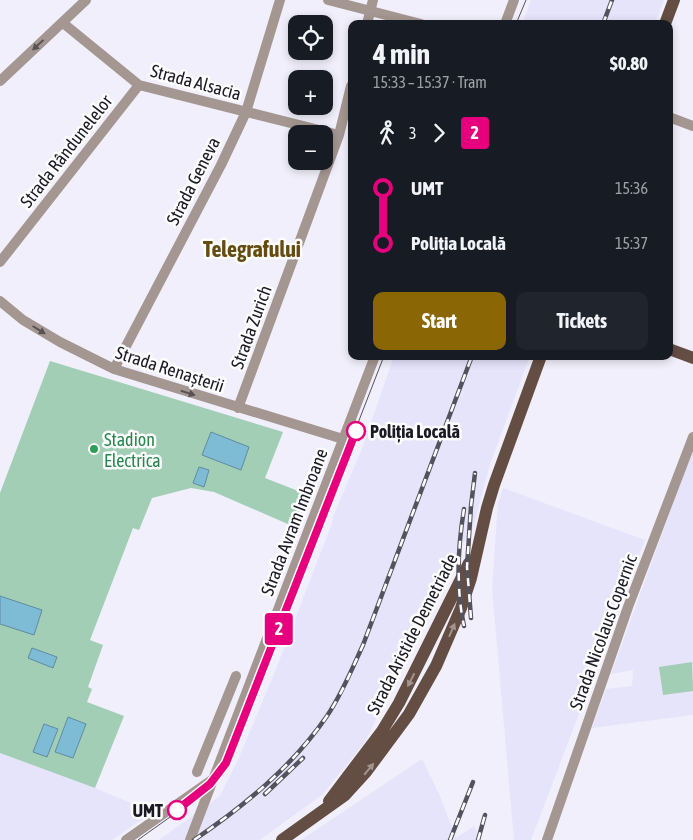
<!DOCTYPE html>
<html lang="en">
<head>
<meta charset="utf-8">
<style>
  :root { --surface:#171b24; --page:#20242c; --text:#f1f3f6; --muted:#9ea1a6; --accent:#8a6604 }
  body { margin:0; font-family:"Asap Condensed",sans-serif; background:var(--page); color:var(--text); height:100vh; display:flex; flex-direction:column; font-size:19px; white-space:nowrap }
  * { box-sizing:border-box; margin:0 }
  p { font-size:16px; color:var(--muted) }
  .icon { flex:none; width:28px; height:28px; fill:none; stroke:currentColor; stroke-width:2; stroke-linecap:round; stroke-linejoin:round }
  .map { position:relative; flex:1; overflow:hidden }
  .side { position:absolute; left:348px; top:20px; width:325px; height:340px; display:flex; flex-direction:column; background:var(--surface); border-radius:10px; box-shadow:0 2px 8px #0003 }
  .side>* { flex:none }
  .badge { padding:0 10px; border-radius:4px; font-size:18px; line-height:32px }
  .controls { position:absolute; left:288px; top:15px; display:grid; gap:10px }
  .controls a { display:grid; place-items:center; width:45px; height:45px; border-radius:10px; background:var(--surface); box-shadow:0 2px 8px #0003; font-size:25px }
  .map>.badge { position:absolute; translate:-50% -50%; box-shadow:0 0 0 2px #fff }
  .legs { display:flex; align-items:center; gap:8px; height:55px; padding:0 25px; font-size:16px }
  .legs p { margin-inline-start:auto }
  .headline { display:flex; align-items:center; justify-content:space-between; height:85px; padding:0 25px }
  h1 { font-size:28px; font-weight:700; line-height:38px }
  .action { display:flex; gap:10px; margin-top:auto; padding:10px 25px }
  .action a { flex:1; height:58px; border-radius:10px; background:var(--accent); color:#fff; font-size:20px; font-weight:700; line-height:58px; text-align:center }
  .action a+a { background:var(--page); color:var(--text) }
  ul { padding:0 25px; list-style:none }
  li { display:flex; align-items:center; gap:18px; height:55px; font-size:19px }
  li i { display:grid; place-items:center; width:8px; height:100%; margin:0 6px; background:currentColor }
  li i::after { content:''; width:12px; height:12px; margin:-6px; border:4px solid; border-radius:50%; background:var(--surface) }
  li p { margin-inline-start:auto }
  li:first-child i { background:linear-gradient(#0000 50%,currentColor 0) }
  li:last-child i { background:linear-gradient(currentColor 50%,#0000 0) }
  .map>svg:first-child { display:block }
</style>
</head>
<body>
<div class="map">
<svg width="693" height="840" viewBox="0 0 693 840">
  <rect width="100%" height="100%" fill="#f0effb"/>
  <!-- built -->
  <path fill="#e6e4fb" d="M531 0H664L655 24H522Z
    M394 356H530L490 464 473 528 451 564 365 742 323 794 260 840H159L220 796 238 760 276 669 332 523 333 517 363 446Z
    M693 449V715L592 728 606 689 632 686 633 670 611 674Z
    M503 488 645 540 531 840H514L492 588 498 503Z
    M0 753 95 788 152 812 112 840H0Z
    M422 759 440 796 456 838 474 826 481 840H301Z"/>
  <!-- green -->
  <path fill="#a1ceb5" d="M50 361 283 432 265 478 311 496 297 528 214 492 191 488 152 498 139 530 133 528 90 640 103 645 88 687 92 689 87 702 124 716 95 788 0 753V493Z
    M692 662 693 691 663 695 659 667Z"/>
  <!-- water -->
  <path fill="#7ebcd6" stroke="#608ba1" d="M211 432 249 447 241 470 202 455Z
    M199 467 209 470 204 487 193 483Z
    M0 596 42 610 34 635 0 624Z
    M32 648 57 657 53 668 28 658Z
    M68 717 86 724 73 758 55 752Z
    M44 724 58 729 47 757 33 752Z"/>
  <g fill="none" stroke-linecap="round" stroke-linejoin="round">
    <!-- minor -->
    <path stroke="#a49690" stroke-width="10" d="M328 0 421 24
      M63 23 139 85 339 135
      M367 24 373 0
      M505 24 514 0
      M0 81 86 0
      M669 117 693 126
      M0 262 139 85
      M0 301 23 320 60 342 114 369 343 439
      M114 369 221 165 246 112 280 0
      M238 408 339 135 351 86
      M197 772 236 676
      M126 840 213 779
      M190 840 375 356
      M547 840 628 607 693 437"/>
    <!-- major -->
    <path stroke="#644d43" stroke-width="12" d="M665 24 674 0
      M669 349 693 358
      M329 801 382 731 399 703 469 563
      M282 840 345 795 366 772 409 714 436 666 461 608 471 578 487 508 494 485 541 356"/>
    <!-- tram -->
    <path stroke="#53525d" stroke-width="1" d="M516 24 526 0
      M138 840C166 819 208 794 226 763L384 356"/>
    <defs>
      <path id="rail" d="M603 24 612 0
        M464 509C458 546 456 590 464 626
        M471 618 467 567 471 506 475 473
        M265 794 303 758
        M194 840C244 806 292 767 327 716 342 694 352 669 363 645L472 356
        M450 840 473 782
        M478 840 485 815"/>
    </defs>
    <!-- rail casing -->
    <use href="#rail" stroke="#53525d" stroke-width="4.5"/>
    <!-- rail -->
    <use href="#rail" stroke="#fdfdfd" stroke-width="2.5" stroke-dasharray="8" stroke-linecap="butt"/>
  </g>
  <!-- one-way arrows -->
  <defs><path id="oneway-solid" d="M-6-.8H1V-3.2L6.5 0L1 3.2V.8H-6Z" transform="scale(1.25)"/></defs>
  <g fill="#585155">
    <use href="#oneway-solid" transform="translate(38 45) rotate(137)"/>
    <use href="#oneway-solid" transform="translate(39 330) rotate(32)"/>
    <use href="#oneway-solid" transform="translate(188 393) rotate(17)"/>
  </g>
  <g fill="#a1938d">
    <use href="#oneway-solid" transform="translate(452 630) rotate(-67)"/>
    <use href="#oneway-solid" transform="translate(411 680) rotate(117)"/>
    <use href="#oneway-solid" transform="translate(369 769) rotate(-50)"/>
  </g>
  <g fill="none" stroke-linecap="round" stroke-linejoin="round">
    <defs>
      <path id="line-1" d="M177 810 210 784 226 763 356 431"/>
    </defs>
    <!-- line-1 casing -->
    <use href="#line-1" stroke="#fff" stroke-width="11"/>
    <!-- line-1 -->
    <use href="#line-1" stroke="#e6007e" stroke-width="8"/>
  </g>
  <!-- markers -->
  <g fill="#fff" stroke="#e6007e" stroke-width="2.5">
    <circle cx="356" cy="431" r="9"/>
    <circle cx="177" cy="810" r="9"/>
  </g>
  <circle fill="#2e9e5b" stroke="#fdfdfd" stroke-width="2" cx="94" cy="449" r="5"/>
  <g text-anchor="middle" dominant-baseline="central" stroke-width="5" stroke-linejoin="round" paint-order="stroke">
    <!-- street labels -->
    <g font-size="18" fill="#1a1924" stroke="#fdfdfd">
      <text transform="translate(196 82) rotate(15)">Strada Alsacia</text>
      <text transform="translate(66 151) rotate(-52)">Strada Rândunelelor</text>
      <text transform="translate(193 181) rotate(-63)">Strada Geneva</text>
      <text transform="translate(251 327) rotate(-70)">Strada Zurich</text>
      <text transform="translate(170 369) rotate(18)">Strada Renașterii</text>
      <text transform="translate(294 522) rotate(-69)">Strada Avram Imbroane</text>
      <text transform="translate(603 632) rotate(-70)">Strada Nicolaus Copernic</text>
      <text transform="translate(412 634) rotate(-63)">Strada Aristide Demetriade</text>
    </g>
    <!-- stop labels -->
    <g font-size="18" font-weight="bold" fill="#1a1924" stroke="#fdfdfd" text-anchor="start">
      <text x="370" y="431">Poliția Locală</text>
      <text x="163" y="810" text-anchor="end">UMT</text>
    </g>
    <!-- leisure labels -->
    <g font-size="18" fill="#27864d" stroke="#fdfdfd" text-anchor="start">
      <text x="104" y="439">Stadion<tspan x="104" dy="21">Electrica</tspan></text>
    </g>
    <!-- district labels -->
    <g font-size="22" font-weight="bold" fill="#644b10" stroke="#fdfdfd">
      <text x="252" y="249">Telegrafului</text>
    </g>
  </g>
</svg>
<div class="controls">
<a><svg class="icon" aria-label="locate" viewBox="0 0 24 24"><circle cx="12" cy="12" r="6"/><path d="M12 2v4M12 18v4M2 12h4M18 12h4"/></svg></a>
<a>+</a>
<a>−</a>
</div>
<b class="badge" style="left:279px;top:629px;background:#e6007e;color:#fff">2</b>
<section class="side">
<div class="headline"><div><h1>4 min</h1><p>15:33 – 15:37 · Tram</p></div><b>$0.80</b></div>
<div class="legs"><svg class="icon" aria-label="walk" viewBox="0 0 24 24"><circle cx="13" cy="4" r="2"/><path d="M13 8l-2 6 4 7M11 14l-3 7M7 12l3-4h3l4 4"/></svg>3<svg class="icon" aria-label="forward" viewBox="0 0 24 24"><path d="M9 5l7 7-7 7"/></svg><b class="badge" style="background:#e6007e;color:#fff">2</b></div>
<ul>
<li><i style="color:#e6007e"></i><b>UMT</b><p>15:36</p></li>
<li><i style="color:#e6007e"></i><b>Poliția Locală</b><p>15:37</p></li>
</ul>
<div class="action"><a>Start</a><a>Tickets</a></div>
</section>
</div>
</body>
</html>
